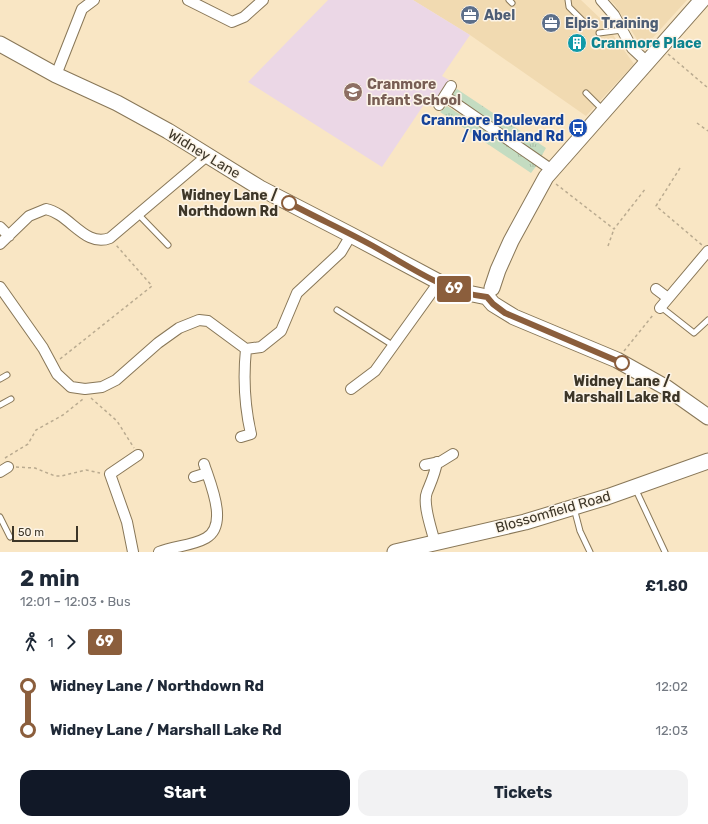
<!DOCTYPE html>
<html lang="en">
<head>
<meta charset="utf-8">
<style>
  :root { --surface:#fff; --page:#f2f2f3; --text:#1f2937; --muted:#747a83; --accent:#111827 }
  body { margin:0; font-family:Rubik,sans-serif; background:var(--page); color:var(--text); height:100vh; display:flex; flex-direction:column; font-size:15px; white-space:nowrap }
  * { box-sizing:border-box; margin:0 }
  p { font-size:13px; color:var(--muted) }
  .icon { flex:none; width:22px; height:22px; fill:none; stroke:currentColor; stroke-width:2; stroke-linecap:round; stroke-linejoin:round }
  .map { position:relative; height:552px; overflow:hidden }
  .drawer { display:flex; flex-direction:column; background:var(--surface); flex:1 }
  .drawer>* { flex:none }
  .badge { padding:0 8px; border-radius:3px; font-size:14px; line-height:26px }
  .scale { position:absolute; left:12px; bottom:10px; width:66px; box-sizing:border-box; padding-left:4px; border:2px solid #3d3628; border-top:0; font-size:11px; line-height:14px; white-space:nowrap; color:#3d3628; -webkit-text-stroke:3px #fcf4e7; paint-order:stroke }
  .map>.badge { position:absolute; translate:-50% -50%; box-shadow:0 0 0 2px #fff }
  .legs { display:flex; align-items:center; gap:6px; height:44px; padding:0 20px; font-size:13px }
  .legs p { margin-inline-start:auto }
  .summary { display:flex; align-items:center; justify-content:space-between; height:68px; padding:0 20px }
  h1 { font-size:22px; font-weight:700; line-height:30px }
  .primary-button { display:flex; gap:8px; margin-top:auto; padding:8px 20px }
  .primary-button a { flex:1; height:46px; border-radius:12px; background:var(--accent); color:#fff; font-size:16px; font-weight:700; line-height:46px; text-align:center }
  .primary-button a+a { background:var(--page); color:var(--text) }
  ul { padding:0 20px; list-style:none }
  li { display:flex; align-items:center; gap:14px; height:44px; font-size:15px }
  li i { display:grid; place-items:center; width:6px; height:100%; margin:0 5px; background:currentColor }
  li i::after { content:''; width:10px; height:10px; margin:-5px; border:3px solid; border-radius:50%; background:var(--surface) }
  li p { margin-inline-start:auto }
  li:first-child i { background:linear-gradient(#0000 50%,currentColor 0) }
  li:last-child i { background:linear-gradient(currentColor 50%,#0000 0) }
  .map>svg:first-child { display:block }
</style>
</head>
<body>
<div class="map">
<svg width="708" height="552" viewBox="0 0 708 552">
  <defs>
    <pattern id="grass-tufts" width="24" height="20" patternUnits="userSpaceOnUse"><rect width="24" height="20" fill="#c4dcc1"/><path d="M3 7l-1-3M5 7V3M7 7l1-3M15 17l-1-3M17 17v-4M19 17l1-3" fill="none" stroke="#a9bda6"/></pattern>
  </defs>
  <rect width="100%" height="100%" fill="#f9e6c4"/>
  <!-- built -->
  <path fill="#f1dab1" d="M413 0H581L603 21 634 64 586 116 470 35Z
    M610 0H687L648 43 638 41 615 5Z"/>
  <!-- education -->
  <path fill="#ebd7e6" d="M328 0H413L470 35 442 76 449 80 431 107 425 103 382 167 248 82Z"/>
  <!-- grass -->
  <path fill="url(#grass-tufts)" d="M457 89 546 148 541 157 450 95Z
    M447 106 537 165 531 173 440 112Z"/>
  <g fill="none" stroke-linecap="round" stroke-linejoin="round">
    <defs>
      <path id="lane" d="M509 0 512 3
        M568 0 569 7 585 23
        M599 33 622 30
        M586 93 603 110
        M138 214 168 245
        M661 307 694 333 708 320
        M337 310 394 346
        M0 379 7 375
        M0 405 11 399
        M635 488 665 552
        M574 508 580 531 590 552
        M0 517 10 537"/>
      <path id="street" d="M188 0 232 22 244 17 263 0
        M601 0 614 15 632 48 647 62
        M56 75 82 9 94 0
        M445 96 552 170
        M439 105 451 86
        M0 227 9 236
        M0 244 29 216 46 209C70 214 85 248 110 238L208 155
        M0 287 43 348 57 374 71 387 85 389 102 387 116 380 158 343 179 328 199 320 208 321 246 349 261 347 281 331 297 293 341 252 351 235
        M656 289 668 298
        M660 308 708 251
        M351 389 375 371 439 282
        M241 437 251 434C244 404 243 379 246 349
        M425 465 440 462 453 454
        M0 472 8 467
        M194 477 207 473
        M435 543C432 530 422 504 427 492 431 482 435 474 437 462
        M133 552 127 522 110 474 138 455
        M159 552C174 546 192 546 206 538 229 525 210 483 204 464"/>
      <path id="secondary" d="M0 44 56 75 117 103 168 131 260 188 351 235 439 282 458 291 487 297
        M492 288 498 270 511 241 546 177 702 0
        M487 297 493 304 514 317 617 360 667 388 708 417
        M395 552 525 522 607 497 708 461"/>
    </defs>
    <!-- lane casing -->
    <use href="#lane" stroke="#887758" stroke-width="7"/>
    <!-- street casing -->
    <use href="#street" stroke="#887758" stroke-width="12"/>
    <!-- secondary casing -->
    <use href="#secondary" stroke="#887758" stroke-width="17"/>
    <!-- path -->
    <path stroke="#baab90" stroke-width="1.5" stroke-dasharray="3 3" stroke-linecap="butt" d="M668 54 708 88
      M697 123 708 131
      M680 168 656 206 702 245
      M556 184 614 229 646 188
      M608 246 614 229
      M624 351 653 315
      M60 359 152 286 116 245
      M91 398 117 421 134 448
      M5 458 28 444 36 430 63 415 83 399
      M16 467 35 468 55 476H61L86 470 100 473"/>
    <!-- lane -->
    <use href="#lane" stroke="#fff" stroke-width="5"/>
    <!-- street -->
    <use href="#street" stroke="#fff" stroke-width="10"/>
    <!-- secondary -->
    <use href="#secondary" stroke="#fff" stroke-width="15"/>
  </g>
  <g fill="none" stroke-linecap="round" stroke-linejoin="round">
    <defs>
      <path id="line-1" d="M289 203C317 218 346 231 373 246 409 266 446 293 487 297L493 304 505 313 622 363"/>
    </defs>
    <!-- line-1 casing -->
    <use href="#line-1" stroke="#fff" stroke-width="9"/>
    <!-- line-1 -->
    <use href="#line-1" stroke="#8b5e3c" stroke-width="6"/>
  </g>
  <!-- icons -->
  <defs>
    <symbol id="office-disc" viewBox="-11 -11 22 22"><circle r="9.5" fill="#5c6f8a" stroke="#fcf4e7"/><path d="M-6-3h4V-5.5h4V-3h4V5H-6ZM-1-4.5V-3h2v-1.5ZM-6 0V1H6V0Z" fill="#fff"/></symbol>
    <symbol id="building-disc" viewBox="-11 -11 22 22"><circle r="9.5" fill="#0f9aa8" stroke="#fcf4e7"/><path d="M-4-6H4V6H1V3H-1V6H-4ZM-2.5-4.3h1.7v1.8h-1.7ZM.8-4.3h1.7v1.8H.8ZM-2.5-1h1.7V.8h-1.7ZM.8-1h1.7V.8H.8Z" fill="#fff"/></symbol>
    <symbol id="school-disc" viewBox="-11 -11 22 22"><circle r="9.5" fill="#8d6e63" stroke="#fcf4e7"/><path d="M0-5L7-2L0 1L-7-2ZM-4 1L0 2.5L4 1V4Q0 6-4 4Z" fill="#fff"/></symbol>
    <symbol id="bus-disc" viewBox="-11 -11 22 22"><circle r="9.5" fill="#1a4fb4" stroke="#fcf4e7"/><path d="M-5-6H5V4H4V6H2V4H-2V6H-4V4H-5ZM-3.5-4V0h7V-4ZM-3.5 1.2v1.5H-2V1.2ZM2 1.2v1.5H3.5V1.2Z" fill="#fff"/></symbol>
  </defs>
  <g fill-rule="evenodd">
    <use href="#office-disc" x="459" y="4" width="22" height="22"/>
    <use href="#office-disc" x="540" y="12" width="22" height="22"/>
    <use href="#building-disc" x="566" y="32" width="22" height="22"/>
    <use href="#school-disc" x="342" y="81" width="22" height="22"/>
    <use href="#bus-disc" x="567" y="117" width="22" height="22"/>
  </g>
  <!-- markers -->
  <g fill="#fff" stroke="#8b5e3c" stroke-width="2">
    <circle cx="289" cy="203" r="7"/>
    <circle cx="622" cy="363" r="7"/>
  </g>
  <g text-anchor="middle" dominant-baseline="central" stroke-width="3" stroke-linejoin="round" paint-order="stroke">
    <!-- service labels -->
    <g font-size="14" font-weight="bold" fill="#4e5e75" stroke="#fcf4e7" text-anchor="start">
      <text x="484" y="15">Abel</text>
      <text x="565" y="23">Elpis Training</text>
    </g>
    <!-- culture labels -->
    <g font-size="14" font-weight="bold" fill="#0d838f" stroke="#fcf4e7" text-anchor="start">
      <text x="591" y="43">Cranmore Place</text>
    </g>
    <!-- education labels -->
    <g font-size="14" font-weight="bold" fill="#785e54" stroke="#fcf4e7" text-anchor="start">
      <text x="367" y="84">Cranmore<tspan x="367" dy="16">Infant School</tspan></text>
    </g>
    <!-- transit labels -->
    <g font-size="14" font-weight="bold" fill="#164399" stroke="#fcf4e7" text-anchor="end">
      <text x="564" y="120">Cranmore Boulevard<tspan x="564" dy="16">/ Northland Rd</tspan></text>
    </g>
    <!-- street labels -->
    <g font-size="14" fill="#3d3628" stroke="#fcf4e7">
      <text transform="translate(204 154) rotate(31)">Widney Lane</text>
      <text transform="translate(553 512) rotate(-16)">Blossomfield Road</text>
    </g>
    <!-- stop labels -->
    <g font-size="14" font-weight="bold" fill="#3d3628" stroke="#fcf4e7" text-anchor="end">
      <text x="278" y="195">Widney Lane /<tspan x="278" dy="16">Northdown Rd</tspan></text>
      <text x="622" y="381" text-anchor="middle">Widney Lane /<tspan x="622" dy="16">Marshall Lake Rd</tspan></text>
    </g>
  </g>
</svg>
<div class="scale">50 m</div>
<b class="badge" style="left:454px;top:289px;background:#8b5e3c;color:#fff">69</b>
</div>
<section class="drawer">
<div class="summary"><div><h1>2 min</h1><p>12:01 – 12:03 · Bus</p></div><b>£1.80</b></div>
<div class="legs"><svg class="icon" aria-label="walk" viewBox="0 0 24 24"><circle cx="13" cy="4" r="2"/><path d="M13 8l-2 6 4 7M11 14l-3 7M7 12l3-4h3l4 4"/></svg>1<svg class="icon" aria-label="forward" viewBox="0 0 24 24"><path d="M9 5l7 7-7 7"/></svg><b class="badge" style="background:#8b5e3c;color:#fff">69</b></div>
<ul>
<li><i style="color:#8b5e3c"></i><b>Widney Lane / Northdown Rd</b><p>12:02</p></li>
<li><i style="color:#8b5e3c"></i><b>Widney Lane / Marshall Lake Rd</b><p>12:03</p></li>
</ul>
<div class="primary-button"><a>Start</a><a>Tickets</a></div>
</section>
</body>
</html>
